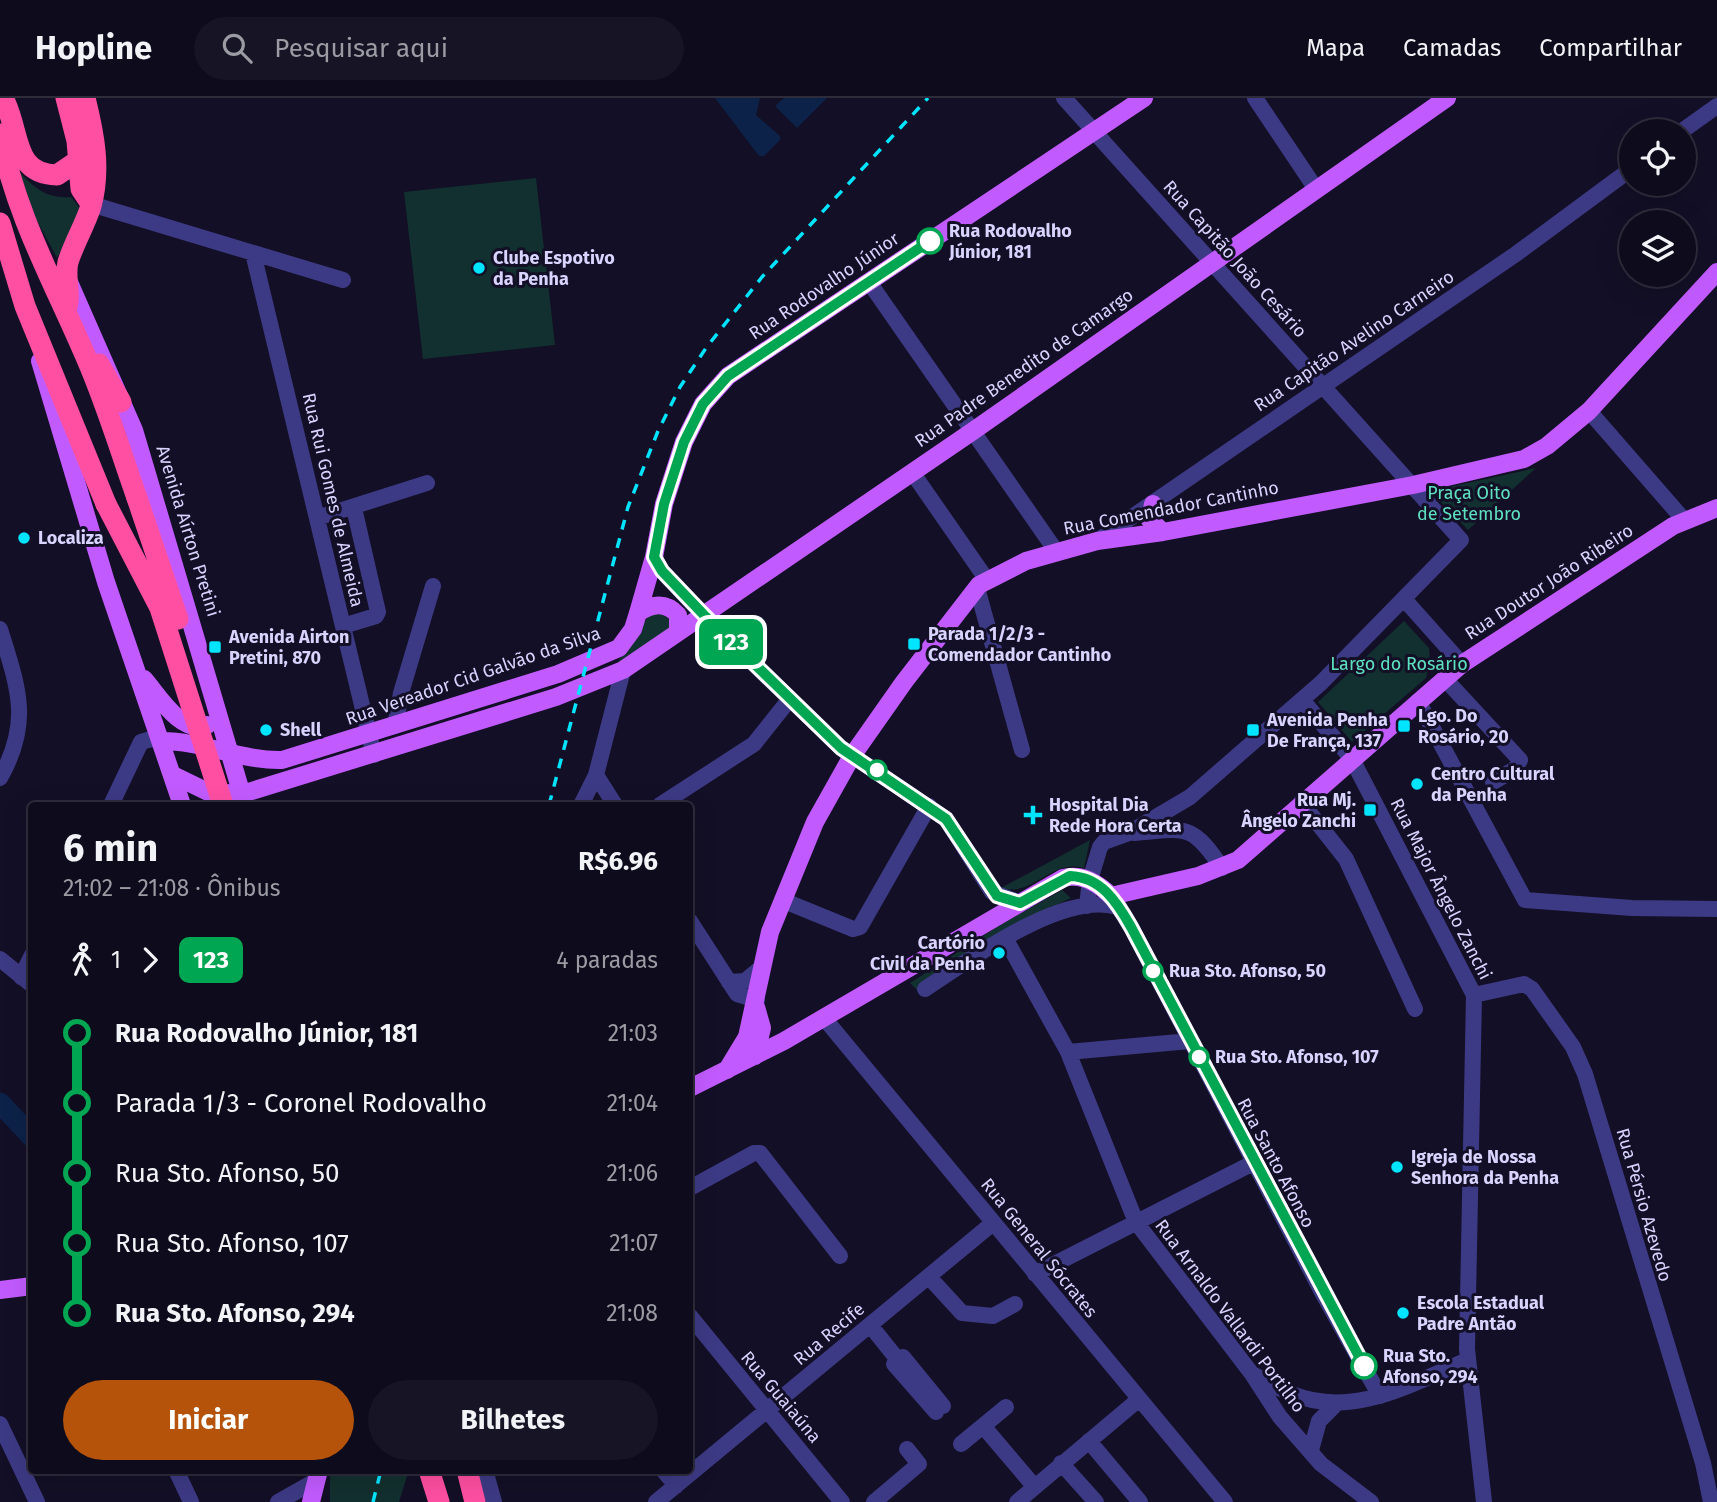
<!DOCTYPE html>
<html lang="pt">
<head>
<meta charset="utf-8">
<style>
  :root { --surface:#0e0b1c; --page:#171425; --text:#f1f3f6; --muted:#9b9ba3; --line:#2e2b3b; --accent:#b45309 }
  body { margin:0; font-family:"Fira Sans",sans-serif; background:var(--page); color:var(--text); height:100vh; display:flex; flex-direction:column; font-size:26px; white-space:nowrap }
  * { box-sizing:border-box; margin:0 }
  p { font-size:23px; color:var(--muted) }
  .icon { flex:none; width:38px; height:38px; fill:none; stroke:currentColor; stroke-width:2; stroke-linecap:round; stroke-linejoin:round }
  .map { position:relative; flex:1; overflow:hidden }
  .panel { position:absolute; left:28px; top:704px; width:665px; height:672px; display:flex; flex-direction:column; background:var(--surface); border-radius:7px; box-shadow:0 7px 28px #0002,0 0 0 2px var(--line) }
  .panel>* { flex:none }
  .badge { padding:0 14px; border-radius:10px; font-size:24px; line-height:46px }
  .fabs { position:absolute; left:1619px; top:21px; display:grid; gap:14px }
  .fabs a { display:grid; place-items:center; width:77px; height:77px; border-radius:50%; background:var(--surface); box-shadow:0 7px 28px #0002,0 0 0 2px var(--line); font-size:35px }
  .map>.badge { position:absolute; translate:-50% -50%; box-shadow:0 0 0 4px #fff }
  .legs { display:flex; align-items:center; gap:10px; height:77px; padding:0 35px; font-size:23px }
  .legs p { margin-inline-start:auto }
  .headline { display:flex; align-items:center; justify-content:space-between; height:119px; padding:0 35px }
  h1 { font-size:38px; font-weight:700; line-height:52px }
  .action { display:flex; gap:14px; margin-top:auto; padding:14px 35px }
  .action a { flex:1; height:80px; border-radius:42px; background:var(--accent); color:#fff; font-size:28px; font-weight:700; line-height:80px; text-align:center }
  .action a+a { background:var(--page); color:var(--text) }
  ul { padding:0 35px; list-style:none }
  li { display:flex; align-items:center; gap:24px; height:70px; font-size:26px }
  li i { display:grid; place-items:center; width:10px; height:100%; margin:0 9px; background:currentColor }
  li i::after { content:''; width:18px; height:18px; margin:-9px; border:5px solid; border-radius:50%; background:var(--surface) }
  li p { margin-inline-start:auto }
  li:first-child i { background:linear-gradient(#0000 50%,currentColor 0) }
  li:last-child i { background:linear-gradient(currentColor 50%,#0000 0) }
  header { display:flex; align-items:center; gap:42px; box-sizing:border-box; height:98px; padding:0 35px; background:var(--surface); border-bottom:2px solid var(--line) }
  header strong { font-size:33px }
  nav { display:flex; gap:38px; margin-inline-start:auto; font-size:24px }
  .search { width:490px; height:63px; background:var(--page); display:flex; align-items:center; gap:18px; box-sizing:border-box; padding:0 24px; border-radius:38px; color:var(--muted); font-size:26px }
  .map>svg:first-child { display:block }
</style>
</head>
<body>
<header>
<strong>Hopline</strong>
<div class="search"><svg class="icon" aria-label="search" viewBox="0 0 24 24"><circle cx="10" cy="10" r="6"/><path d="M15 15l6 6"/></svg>Pesquisar aqui</div>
<nav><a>Mapa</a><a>Camadas</a><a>Compartilhar</a></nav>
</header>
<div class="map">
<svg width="1717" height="1404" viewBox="0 0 1717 1404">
  <rect width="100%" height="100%" fill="#130f26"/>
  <!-- green -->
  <path fill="#12302f" d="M18 72C33 89 46 101 71 99L83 114 57 160 34 117Z
    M536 80 555 247 423 261 404 94Z
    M1536 370 1468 432 1430 393Z
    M659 514 671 523 672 530 617 565 650 516Z
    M1404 523 1429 550 1430 563 1438 564 1437 568H1429L1426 580 1352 644 1318 604Z
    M1090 742 1084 770C1052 760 1032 800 1001 790Z
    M1062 792 1071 800 1033 818 918 893 910 885 1000 827Z
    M330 1372H409L399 1404H330Z"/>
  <!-- water -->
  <path fill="#0c2248" d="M715 0H760L756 17 780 38V42L764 58H759Z
    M784 0H827L797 30 775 8Z"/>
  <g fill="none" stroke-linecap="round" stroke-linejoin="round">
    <!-- river -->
    <path stroke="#0c2248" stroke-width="21" d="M0 1005 32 1039"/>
    <!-- minor -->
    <path stroke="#3d3a85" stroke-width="16" d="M1064 0 1461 442 1321 585 1190 699 1129 735 1104 744 1100 749 1090 782 1087 808
      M1255 0 1316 91
      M1682 33 1717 8
      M91 106 343 182
      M253 155 374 657
      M869 184 1056 453
      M1589 313 1684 422
      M912 374 987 482
      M317 420 427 385
      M1097 443 1516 156 1631 71
      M654 459 662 473 704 518 841 650 946 721 992 794 1020 805
      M977 490 1022 652
      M1404 501 1462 566
      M343 528 376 518 378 514 354 410
      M0 531C18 589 32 624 0 680
      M1445 581 1520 662 1515 671 1493 684
      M1302 602 1352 661 1474 897 1467 1251 1484 1404
      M1418 603 1525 802 1632 810 1717 811
      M395 628 401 595 433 488
      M596 677 615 707
      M1301 704 1346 761 1415 911
      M111 707 141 644 151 641 162 643
      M581 707 596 677 623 572
      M660 707 754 646 789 602
      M1134 735C1186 731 1191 724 1222 770
      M1111 798 1131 829 1322 1194 1380 1298
      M782 802 853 831 860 829 929 708
      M690 823 737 896 757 902
      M1005 840 1068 954 1136 1124 1252 1276 1280 1319 1321 1366 1371 1404
      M0 861 32 887
      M21 879 32 857
      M729 884 745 883 762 869
      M925 891C969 862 1066 790 1120 810
      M1474 897 1524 886 1532 891 1573 949 1585 976 1703 1365 1711 1404
      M824 920 1225 1404
      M1068 954 1190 943
      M690 1090 754 1055H760L840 1158
      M1035 1176 1255 1064
      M929 1179 962 1215 993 1218 1015 1206
      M690 1218 842 1404
      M870 1227 898 1262
      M1254 1277C1266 1283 1279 1291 1292 1296 1354 1321 1412 1285 1468 1262
      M936 1314 894 1266 903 1259 943 1308
      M0 1326 37 1404
      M983 1328 1034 1388
      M1089 1343 1140 1404
      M961 1346 1006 1309
      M1311 1352 1319 1323 1337 1305
      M1061 1365 1096 1404
      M176 1372 191 1404
      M485 1372 494 1404
      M663 1372 676 1388
      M278 1404 317 1382
      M656 1404 993 1125
      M874 1404 919 1366 907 1351
      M1017 1404 1138 1302"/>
    <!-- major -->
    <path stroke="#c25bff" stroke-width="18" d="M69 184 134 332 245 707
      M40 263 106 484 182 707
      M1153 406 1150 422 1163 434
      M638 515C652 506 665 503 678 517V534
      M144 581C159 598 181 637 207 627
      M162 643C203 643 241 663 282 662L558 576 619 550 633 531 638 515 654 459 664 406 684 344 703 306 728 278 1144 0
      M173 677 208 694 242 696 556 599 623 572 973 333 1447 0
      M755 958 762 930 756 909
      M727 972 747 939 770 834 815 724 852 658 904 584 979 487 1026 463 1097 443 1163 434 1413 387 1524 361 1547 348 1589 313 1717 174
      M690 990 784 943 1063 780C1082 775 1098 785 1111 798L1198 778 1238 762 1462 566 1673 428 1717 410
      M0 1192 32 1188
      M311 1404 319 1372"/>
    <!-- highway -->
    <path stroke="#ff4fa3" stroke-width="21" d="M3 0C21 32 11 76 57 77L79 62
      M66 0 77 43 81 91 91 106
      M0 36C16 119 56 188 88 264 107 308 121 355 137 400
      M0 125 25 208 106 406
      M66 212C72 197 64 180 68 164 74 145 85 127 91 108 101 71 94 36 85 0
      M99 266 121 304
      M429 1372 439 1404
      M467 1372 475 1404"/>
    <!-- rail -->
    <path stroke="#00e5ff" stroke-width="3.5" stroke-dasharray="10 9" stroke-linecap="butt" d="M549 707 628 409 658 333 680 289 706 250 762 179 928 0
      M373 1404 381 1372"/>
    <!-- highway-bridge -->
    <path stroke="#ff4fa3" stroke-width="21" d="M137 400 178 521
      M106 406 160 510 223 707"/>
  </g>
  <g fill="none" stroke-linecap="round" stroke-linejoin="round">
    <defs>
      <path id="line-1" d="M930 143 728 278 703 306 684 344 664 406 654 459 662 473 704 517 841 650 946 721 997 798 1020 805 1070 778C1101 779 1117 804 1131 829L1364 1268"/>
    </defs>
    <!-- line-1 casing -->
    <use href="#line-1" stroke="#fff" stroke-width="16"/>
    <!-- line-1 -->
    <use href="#line-1" stroke="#00a651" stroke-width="10"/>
  </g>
  <!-- markers -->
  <g fill="#fff" stroke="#00a651" stroke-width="3.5">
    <circle cx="930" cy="143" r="12"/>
    <circle cx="877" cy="672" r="9"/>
    <circle cx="1153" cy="873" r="9"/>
    <circle cx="1199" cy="959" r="9"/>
    <circle cx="1364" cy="1268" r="12"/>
  </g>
  <g fill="#00e5ff" stroke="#130f26" stroke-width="2.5">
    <circle cx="479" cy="170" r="7"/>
    <circle cx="24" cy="440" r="7"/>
    <rect x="907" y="539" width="14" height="14" rx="3.5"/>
    <rect x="208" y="542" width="14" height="14" rx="3.5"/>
    <rect x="1397" y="621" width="14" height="14" rx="3.5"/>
    <circle cx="266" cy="632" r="7"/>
    <rect x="1246" y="625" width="14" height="14" rx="3.5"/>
    <circle cx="1417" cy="686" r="7"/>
    <rect x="1363" y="705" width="14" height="14" rx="3.5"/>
    <path d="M1029.5 706.5h7v7h7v7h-7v7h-7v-7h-7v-7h7z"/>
    <circle cx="999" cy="855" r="7"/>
    <circle cx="1397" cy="1069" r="7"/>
    <circle cx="1403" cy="1215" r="7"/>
  </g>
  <g text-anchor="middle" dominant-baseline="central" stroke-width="6" stroke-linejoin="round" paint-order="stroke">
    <!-- stop labels -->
    <g font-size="18" font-weight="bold" fill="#d9d4ff" stroke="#130f26" text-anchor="start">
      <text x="949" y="133">Rua Rodovalho<tspan x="949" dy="21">Júnior, 181</tspan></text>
      <text x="1169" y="873">Rua Sto. Afonso, 50</text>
      <text x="1215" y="959">Rua Sto. Afonso, 107</text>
      <text x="1383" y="1258">Rua Sto.<tspan x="1383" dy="21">Afonso, 294</tspan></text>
    </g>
    <!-- poi labels -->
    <g font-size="18" font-weight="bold" fill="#d9d4ff" stroke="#130f26" text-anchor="start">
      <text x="493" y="160">Clube Espotivo<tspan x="493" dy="21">da Penha</tspan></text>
      <text x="38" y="440">Localiza</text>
      <text x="928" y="536">Parada 1/2/3 -<tspan x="928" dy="21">Comendador Cantinho</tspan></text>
      <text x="229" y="539">Avenida Airton<tspan x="229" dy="21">Pretini, 870</tspan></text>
      <text x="1418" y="618">Lgo. Do<tspan x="1418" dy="21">Rosário, 20</tspan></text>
      <text x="1267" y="622">Avenida Penha<tspan x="1267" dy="21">De França, 137</tspan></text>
      <text x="280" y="632">Shell</text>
      <text x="1431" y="676">Centro Cultural<tspan x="1431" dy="21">da Penha</tspan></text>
      <text x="1356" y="702" text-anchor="end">Rua Mj.<tspan x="1356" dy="21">Ângelo Zanchi</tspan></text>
      <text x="1049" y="707">Hospital Dia<tspan x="1049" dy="21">Rede Hora Certa</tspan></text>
      <text x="985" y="845" text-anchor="end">Cartório<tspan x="985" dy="21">Civil da Penha</tspan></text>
      <text x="1411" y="1059">Igreja de Nossa<tspan x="1411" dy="21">Senhora da Penha</tspan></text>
      <text x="1417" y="1205">Escola Estadual<tspan x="1417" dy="21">Padre Antão</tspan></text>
    </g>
    <!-- street labels -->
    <g font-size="18" fill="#d9d4ff" stroke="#130f26">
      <text transform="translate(1235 161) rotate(48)">Rua Capitão João Cesário</text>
      <text transform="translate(824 188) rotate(-34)">Rua Rodovalho Júnior</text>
      <text transform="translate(1354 243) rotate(-34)">Rua Capitão Avelino Carneiro</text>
      <text transform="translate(1024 270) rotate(-35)">Rua Padre Benedito de Camargo</text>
      <text transform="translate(333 402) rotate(77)">Rua Rui Gomes de Almeida</text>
      <text transform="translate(1171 410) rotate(-11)">Rua Comendador Cantinho</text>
      <text transform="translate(188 433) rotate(73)">Avenida Aírton Pretini</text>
      <text transform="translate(1549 484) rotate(-33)">Rua Doutor João Ribeiro</text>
      <text transform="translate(473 578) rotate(-19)">Rua Vereador Cid Galvão da Silva</text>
      <text transform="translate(1441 791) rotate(63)">Rua Major Ângelo Zanchi</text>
      <text transform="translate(1276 1065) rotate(62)">Rua Santo Afonso</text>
      <text transform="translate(1644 1107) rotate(74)">Rua Pérsio Azevedo</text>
      <text transform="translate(1039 1150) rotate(51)">Rua General Sócrates</text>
      <text transform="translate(1230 1218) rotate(53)">Rua Arnaldo Vallardi Portilho</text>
      <text transform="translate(829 1236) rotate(-40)">Rua Recife</text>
      <text transform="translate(781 1299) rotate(50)">Rua Guaiaúna</text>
    </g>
    <!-- park labels -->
    <g font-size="18" fill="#5fe0c0" stroke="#130f26">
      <text x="1469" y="395">Praça Oito<tspan x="1469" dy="21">de Setembro</tspan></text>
      <text x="1399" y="566">Largo do Rosário</text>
    </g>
  </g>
</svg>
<div class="fabs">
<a><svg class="icon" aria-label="locate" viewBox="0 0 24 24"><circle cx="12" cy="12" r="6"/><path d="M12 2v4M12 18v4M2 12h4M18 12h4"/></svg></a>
<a><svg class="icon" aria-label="layers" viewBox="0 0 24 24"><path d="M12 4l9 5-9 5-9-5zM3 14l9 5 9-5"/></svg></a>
</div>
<b class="badge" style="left:731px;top:544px;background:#00a651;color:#fff">123</b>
<section class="panel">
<div class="headline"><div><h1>6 min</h1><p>21:02 – 21:08 · Ônibus</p></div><b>R$6.96</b></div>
<div class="legs"><svg class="icon" aria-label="walk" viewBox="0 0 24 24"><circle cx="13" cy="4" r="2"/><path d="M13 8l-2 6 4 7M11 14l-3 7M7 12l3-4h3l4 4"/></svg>1<svg class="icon" aria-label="forward" viewBox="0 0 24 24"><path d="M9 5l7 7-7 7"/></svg><b class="badge" style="background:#00a651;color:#fff">123</b><p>4 paradas</p></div>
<ul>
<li><i style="color:#00a651"></i><b>Rua Rodovalho Júnior, 181</b><p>21:03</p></li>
<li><i style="color:#00a651"></i><span>Parada 1/3 - Coronel Rodovalho</span><p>21:04</p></li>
<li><i style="color:#00a651"></i><span>Rua Sto. Afonso, 50</span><p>21:06</p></li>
<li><i style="color:#00a651"></i><span>Rua Sto. Afonso, 107</span><p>21:07</p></li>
<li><i style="color:#00a651"></i><b>Rua Sto. Afonso, 294</b><p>21:08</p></li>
</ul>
<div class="action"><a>Iniciar</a><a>Bilhetes</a></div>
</section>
</div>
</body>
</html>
